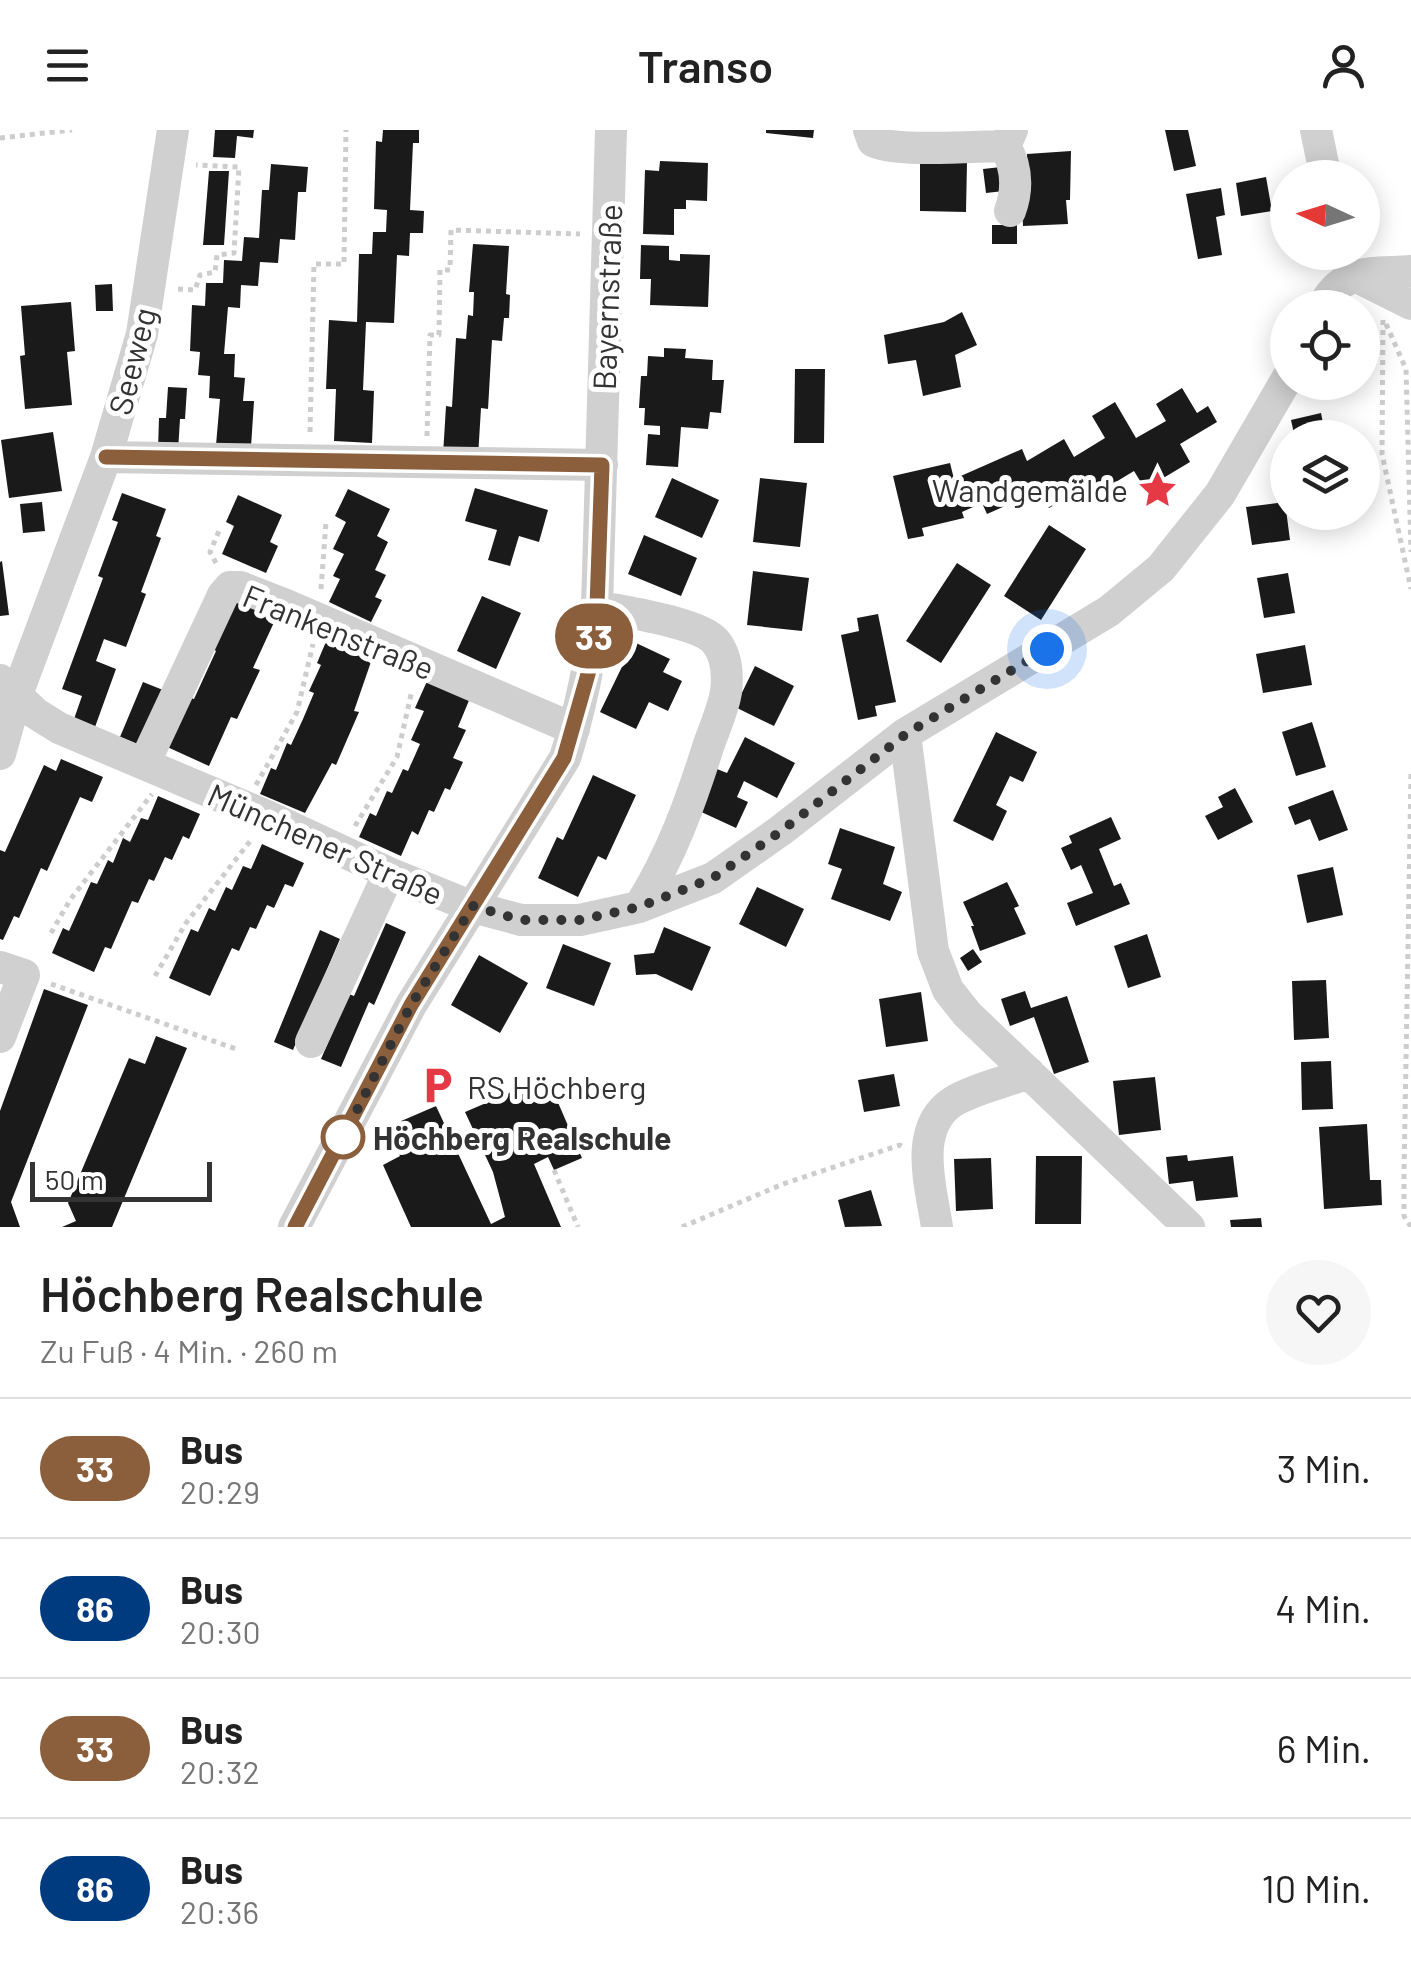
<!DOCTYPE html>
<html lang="de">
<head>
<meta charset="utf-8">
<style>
  :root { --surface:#fff; --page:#f6f6f6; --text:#222; --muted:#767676; --line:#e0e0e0 }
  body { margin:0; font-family:Barlow,sans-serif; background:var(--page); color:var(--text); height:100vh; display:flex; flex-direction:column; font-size:38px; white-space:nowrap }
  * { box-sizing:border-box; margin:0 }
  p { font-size:32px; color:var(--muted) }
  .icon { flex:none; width:55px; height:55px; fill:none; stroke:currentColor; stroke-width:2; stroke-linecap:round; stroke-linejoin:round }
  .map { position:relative; height:1097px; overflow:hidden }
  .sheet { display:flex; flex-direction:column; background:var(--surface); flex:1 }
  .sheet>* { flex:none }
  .badge { padding:0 20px; border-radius:32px; font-size:35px; line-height:65px }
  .needle { width:65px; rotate:274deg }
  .fabs { position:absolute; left:1270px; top:30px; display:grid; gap:20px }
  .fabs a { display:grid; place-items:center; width:110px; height:110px; border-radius:50%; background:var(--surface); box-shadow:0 5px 25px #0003; font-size:50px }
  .scale { position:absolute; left:30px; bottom:25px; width:182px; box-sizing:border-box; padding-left:10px; border:5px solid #333; border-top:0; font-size:28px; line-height:35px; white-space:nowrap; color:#333; -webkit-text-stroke:8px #fff; paint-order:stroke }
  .you { position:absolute; width:50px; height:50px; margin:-25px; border:8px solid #fff; border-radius:50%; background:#1a73e8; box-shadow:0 0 0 15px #1a73e833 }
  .map>.badge { position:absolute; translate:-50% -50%; box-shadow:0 0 0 5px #fff }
  .round { display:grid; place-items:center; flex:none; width:105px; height:105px; border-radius:52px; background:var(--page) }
  .headline { display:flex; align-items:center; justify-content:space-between; height:170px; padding:0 40px }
  h1 { font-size:48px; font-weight:600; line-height:75px }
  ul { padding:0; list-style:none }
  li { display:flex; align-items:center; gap:30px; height:140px; padding:0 40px; border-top:2px solid var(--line) }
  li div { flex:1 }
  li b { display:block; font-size:38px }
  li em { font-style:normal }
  li .badge { min-width:110px; font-weight:700; text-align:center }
  header { display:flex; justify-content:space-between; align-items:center; height:130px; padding:0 40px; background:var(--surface); font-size:45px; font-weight:600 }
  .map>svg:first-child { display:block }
</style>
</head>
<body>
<header><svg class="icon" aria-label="menu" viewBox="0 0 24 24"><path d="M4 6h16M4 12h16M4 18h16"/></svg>Transo<svg class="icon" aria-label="person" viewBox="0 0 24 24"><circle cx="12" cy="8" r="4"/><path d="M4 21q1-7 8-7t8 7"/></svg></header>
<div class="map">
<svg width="1411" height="1097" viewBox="0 0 1411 1097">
  <rect width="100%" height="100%" fill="#fff"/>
  <!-- building -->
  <path fill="#1a1a1a" d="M215 0H254L253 8 237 6 235 28 213 27Z
    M383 0H419V13H413L410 80 424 81 423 103H410L409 126 397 125 394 193 366 192 363 260 374 261 372 313 334 311 336 259H326L329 190 357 192 359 124H372L373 102H386L387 80 374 79 376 11 382 12Z
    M766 0H814L813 8 766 3Z
    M1165 0H1188L1196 36 1174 41Z
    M1071 21 1070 70H1066L1068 94 1023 96 1022 72 1028 48 1027 24Z
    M660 31 708 33 707 71 686 70V79H674V105L643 104 645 40 659 41Z
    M920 32H967L966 82 920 81Z
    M271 34 308 37 306 62H298L295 110 280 109 278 133 260 132 258 156 241 155 240 178 228 177 224 224H235L234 247 245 248 243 271H254L251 317 216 315 220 269 209 268 210 246 198 245 200 222 190 221 192 175 205 176 206 153H223L224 130 242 131 244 107 259 108 262 60H269Z
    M1010 36 1013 60 986 63 983 39Z
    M209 41H229L224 115H203Z
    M1266 47 1272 81 1241 86 1236 53Z
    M1221 58 1225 85 1216 87 1222 125 1198 129 1186 64Z
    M992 95H1017V114H992Z
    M473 114 509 116 506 164 510 165 509 188H504L502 211 492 210 488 279 481 278 478 327 443 325 446 276 452 277 456 208 466 209 468 185 473 186 474 162H469Z
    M641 115 669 116V130L680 131V124L710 125 708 177 650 175 651 149H640Z
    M112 154 113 181H96L95 155Z
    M71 172 75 221 67 222 72 275 25 279 20 226 25 225 21 176Z
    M962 182 977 215 955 225 961 257 923 266 916 230 888 234 884 205 944 192Z
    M664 218 686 219 685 228 713 230 712 250H724L721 283 710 282 708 299 681 297 678 337 646 335 648 304 660 305V296L644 295 645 278H639L641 246H647L648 226 664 227Z
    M795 239H825L824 313H794Z
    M168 257 187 258 185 289H180L178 321 158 320 159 288H166Z
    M1182 258 1197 283 1208 276 1217 292 1180 314 1190 332 1145 359 1134 341 1091 367 1085 357 1049 378 1039 361 987 384 982 373 962 382 964 388 922 398 924 406 908 409 893 346 950 333 954 349 1022 319 1027 331 1064 309 1074 327 1105 308 1092 286 1115 272 1136 308 1166 291 1156 274Z
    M1321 283 1326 308H1295L1291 290Z
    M53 302 62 361 9 368 1 310Z
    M672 348 719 370 702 408 655 387Z
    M760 348 807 353 800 417 753 412Z
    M475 358 548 380 539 412 519 406 510 436 488 430 497 400 465 391Z
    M348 359 390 379 377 406 388 412 375 440 386 445 375 467 382 470 371 492 329 472 340 449 333 446 344 424 333 419 346 392 335 386Z
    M122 363 166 379 156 406 161 408 141 462 146 464 126 517 104 509 96 531 116 539 95 597 74 589 82 566 62 559 103 448 98 446 118 392 112 390Z
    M238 365 282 385 270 412 278 416 266 443 222 424 234 396 226 392Z
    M42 372 45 401 23 403 20 374Z
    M1285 372 1290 410 1252 415 1246 377Z
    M1049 395 1086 419 1041 490 1004 466Z
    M644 405 697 428 681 466 628 444Z
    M2 431 9 485 0 486V432Z
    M957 433 991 455 941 533 906 511Z
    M753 441 809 448 802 501 747 495Z
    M1288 443 1295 483 1264 488 1257 448Z
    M482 466 521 483 496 539 457 521Z
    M232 468 276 488 253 538 260 540 237 589 231 587 209 636 165 616 188 567 194 569 216 521 210 517Z
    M878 484 896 572 875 576 877 586 858 590 841 505 859 501 857 488Z
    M328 507 373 526 354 581 359 582 336 635 332 633 305 683 260 664 271 638 276 640 287 613 291 615 303 589 314 563 309 561 321 535 317 533Z
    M634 512 670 529 663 542 682 551 668 581 649 572 636 599 600 582Z
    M1305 515 1312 555 1263 563 1256 524Z
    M755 536 794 556 774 596 735 577Z
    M428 549 470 568 458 597 466 600 453 628 463 632 450 660 445 658 434 682 429 680 418 705 412 701 401 726 359 707 370 683 376 686 387 661 392 663 403 639 408 641 420 614 411 610 424 581 415 578Z
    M143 552 163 560 140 615 120 607Z
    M1312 592 1326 637 1296 646 1282 602Z
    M996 602 1037 622 1023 652 1010 646 996 675 1007 681 993 711 953 691Z
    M745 607 795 633 777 668 744 651 737 667 748 672 736 698 697 680 717 639 727 643Z
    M61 629 103 647 92 672 80 667 47 741 41 738 19 788 14 786 3 810 0 809V720L5 722 44 635 56 641Z
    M593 645 636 665 606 730 598 726 578 767 538 748 557 707 563 710Z
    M1235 658 1253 692 1218 710 1205 686 1223 677 1218 667Z
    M1333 660 1348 700 1319 711 1310 689 1295 695 1288 677Z
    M158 666 200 684 189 709 183 706 172 730 165 727 154 751 149 749 138 773 132 771 111 819 105 817 94 842 52 823 63 798 69 801 91 752 97 754 108 730 113 733 123 708 130 712 141 688 148 690Z
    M1111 687 1121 709 1099 719 1114 756 1121 753 1130 774 1076 796 1067 773 1093 763 1081 735 1071 740 1061 718 1072 713 1069 706Z
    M840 698 895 717 883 754 902 762 890 791 831 769 842 739 828 734Z
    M262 714 304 733 293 757 285 754 274 778 267 775 256 799 250 797 239 821 232 818 210 866 169 848 191 799 198 802 209 778 215 781 226 757 232 760 243 736 251 739Z
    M1333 737 1343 785 1307 793 1297 745Z
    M1007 752 1019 776 1014 778 1026 804 980 821 971 796H974L963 772Z
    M757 757 804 779 786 817 739 794Z
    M386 793 406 802 374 875 369 872 341 937 321 929 349 864 354 866Z
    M664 797 711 817 692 861 656 844 636 845 634 825 654 823Z
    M320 800 340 809 293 920 274 912Z
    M1147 804 1161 847 1128 858 1114 816Z
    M563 814 611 833 594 876 546 858Z
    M973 819 982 832 968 841 960 828Z
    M479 825 528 853 500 903 451 875Z
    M1326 850 1329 908 1294 910 1292 851Z
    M44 859 88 875 11 1072 20 1097H0V981Z
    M1025 861 1031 878 1067 866 1089 932 1054 944 1034 887 1010 896 1001 869Z
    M921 862 928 911 886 917 879 869Z
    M156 906 187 918 112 1097H62L76 1091 68 1073 129 928 145 934Z
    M1331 931 1333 979 1302 980 1301 932Z
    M894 944 900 976 864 982 858 950Z
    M1155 947 1161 1000 1119 1005 1113 951Z
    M535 952 542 966 553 961 582 1028 554 1040 548 1027 534 1034 561 1097H411L383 1035 400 1026 385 998 436 976 491 1094 505 1087 493 1042 465 982Z
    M1367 994 1370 1050H1381L1382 1075 1324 1079 1319 997Z
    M1187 1025 1188 1031 1233 1026 1238 1067 1196 1071 1193 1051 1169 1054 1166 1027Z
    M1036 1026H1082L1081 1094H1035Z
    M991 1028 993 1079 956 1081 954 1029Z
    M871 1060 882 1096 845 1097 838 1070Z
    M1261 1088 1262 1097H1231L1230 1090Z"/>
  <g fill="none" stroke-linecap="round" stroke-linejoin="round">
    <!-- path -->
    <path stroke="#cdcdcd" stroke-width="5" stroke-dasharray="5 5" stroke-linecap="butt" d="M0 8 72 0
      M178 159 195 160 200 145 215 142 217 125 234 123 239 37 196 35
      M1383 190 1382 324 1411 459
      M1386 194 1406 239 1411 422
      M310 302 314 134H344L346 0
      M427 306 430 205H439L440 140H450L451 100 580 104
      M216 433 210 422 219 401
      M321 459 326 392
      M256 655 297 582 313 514
      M355 696 397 627 412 560
      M51 803 70 770 152 664
      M155 846 186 793 251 710
      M51 854 239 920
      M554 1040 578 1097
      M682 1097 783 1054 900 1015 903 1017
      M1411 1097 1404 1086V1044L1411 644"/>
    <!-- minor -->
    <path stroke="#d0d0d0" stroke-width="32" d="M869 0 873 11C894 23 977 16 1005 16L1012 0
      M1316 0 1326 48
      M1005 16C1017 37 1018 59 1010 81
      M1357 147 1411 174
      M1322 178C1343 137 1370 144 1411 141
      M106 327 602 335
      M597 476C624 482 698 492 715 511 727 525 728 545 726 562 723 580 715 597 709 614 691 671 671 727 639 777
      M0 550 35 583 59 598 269 687 389 743 473 777 521 790H580L639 777 713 748 780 701 905 604 1109 481 1161 438 1220 364 1288 247
      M905 604 933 821 948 860 967 884 1189 1097
      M0 624 16 567 106 327 142 204 173 0
      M144 634 223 465 230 457H240L286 475 574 599
      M0 837 24 845 0 907
      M311 912 389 743
      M294 1097 411 875 565 628C581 578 591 528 597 476L611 0
      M937 1097C931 1057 912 997 954 971 976 958 1006 952 1029 943"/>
  </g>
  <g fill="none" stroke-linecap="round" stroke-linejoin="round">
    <defs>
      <path id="line" d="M106 327 602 335 597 476 590 537 564 628 411 875 295 1097"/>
    </defs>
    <!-- line casing -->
    <use href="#line" stroke="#fff" stroke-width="22"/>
    <!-- line -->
    <use href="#line" stroke="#8b5e3c" stroke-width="15"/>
    <!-- walk -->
    <path stroke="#333" stroke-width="10" stroke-dasharray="0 18" d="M343 1007 338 1017 411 875 473 776 521 790H580L639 777 713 748 780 702 906 604 1047 519"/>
  </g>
  <!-- icons -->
  <defs>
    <symbol id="sight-bare" viewBox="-9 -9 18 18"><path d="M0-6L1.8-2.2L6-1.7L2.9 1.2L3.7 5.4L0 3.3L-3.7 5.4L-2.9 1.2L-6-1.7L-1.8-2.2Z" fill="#e63946" stroke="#fff" stroke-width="2.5" paint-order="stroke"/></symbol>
    <symbol id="parking-bare" viewBox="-9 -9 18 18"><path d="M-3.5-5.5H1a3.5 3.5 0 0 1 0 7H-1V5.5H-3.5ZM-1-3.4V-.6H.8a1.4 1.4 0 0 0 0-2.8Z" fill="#e63946" stroke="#fff" stroke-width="2.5" paint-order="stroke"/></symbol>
  </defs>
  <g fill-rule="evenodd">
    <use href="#sight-bare" x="1130" y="332" width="55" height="55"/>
    <use href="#parking-bare" x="410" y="928" width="55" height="55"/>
  </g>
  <!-- markers -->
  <circle fill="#fff" stroke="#8b5e3c" stroke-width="5" cx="343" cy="1007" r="20"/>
  <g text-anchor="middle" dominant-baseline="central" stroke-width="10" stroke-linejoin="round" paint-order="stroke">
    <!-- street labels -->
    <g font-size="32" fill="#333" stroke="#fff">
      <text transform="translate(606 167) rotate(-88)">Bayernstraße</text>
      <text transform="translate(131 231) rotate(-76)">Seeweg</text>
      <text transform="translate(339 501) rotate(22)">Frankenstraße</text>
      <text transform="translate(326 713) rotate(24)">Münchener Straße</text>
    </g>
    <!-- poi labels -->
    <g font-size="32" fill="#333" stroke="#fff" text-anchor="end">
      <text x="1128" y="359">Wandgemälde</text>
      <text x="467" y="956" text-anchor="start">RS Höchberg</text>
    </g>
    <!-- stop labels -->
    <g font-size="32" font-weight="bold" fill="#333" stroke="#fff" text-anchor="start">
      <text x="373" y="1007">Höchberg Realschule</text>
    </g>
  </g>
</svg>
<div class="fabs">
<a><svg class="needle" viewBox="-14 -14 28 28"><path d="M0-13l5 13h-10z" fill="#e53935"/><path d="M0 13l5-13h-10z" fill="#767676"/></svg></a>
<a><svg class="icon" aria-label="locate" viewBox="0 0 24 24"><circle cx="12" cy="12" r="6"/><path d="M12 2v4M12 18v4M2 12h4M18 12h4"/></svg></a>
<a><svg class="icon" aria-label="layers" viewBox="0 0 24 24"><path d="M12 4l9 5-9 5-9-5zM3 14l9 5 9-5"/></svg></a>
</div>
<div class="scale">50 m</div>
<div class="you" style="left:1047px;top:519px"></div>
<b class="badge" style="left:594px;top:506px;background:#8b5e3c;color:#fff">33</b>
</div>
<section class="sheet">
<div class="headline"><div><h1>Höchberg Realschule</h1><p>Zu Fuß · 4 Min. · 260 m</p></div><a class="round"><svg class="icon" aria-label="heart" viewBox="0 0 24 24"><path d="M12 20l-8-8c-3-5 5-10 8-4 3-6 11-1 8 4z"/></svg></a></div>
<ul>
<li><span class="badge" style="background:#8b5e3c;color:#fff">33</span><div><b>Bus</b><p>20:29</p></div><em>3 Min.</em></li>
<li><span class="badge" style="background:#003b80;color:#fff">86</span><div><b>Bus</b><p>20:30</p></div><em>4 Min.</em></li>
<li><span class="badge" style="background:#8b5e3c;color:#fff">33</span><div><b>Bus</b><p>20:32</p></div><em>6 Min.</em></li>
<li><span class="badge" style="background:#003b80;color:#fff">86</span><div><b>Bus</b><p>20:36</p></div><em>10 Min.</em></li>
</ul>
</section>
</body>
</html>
